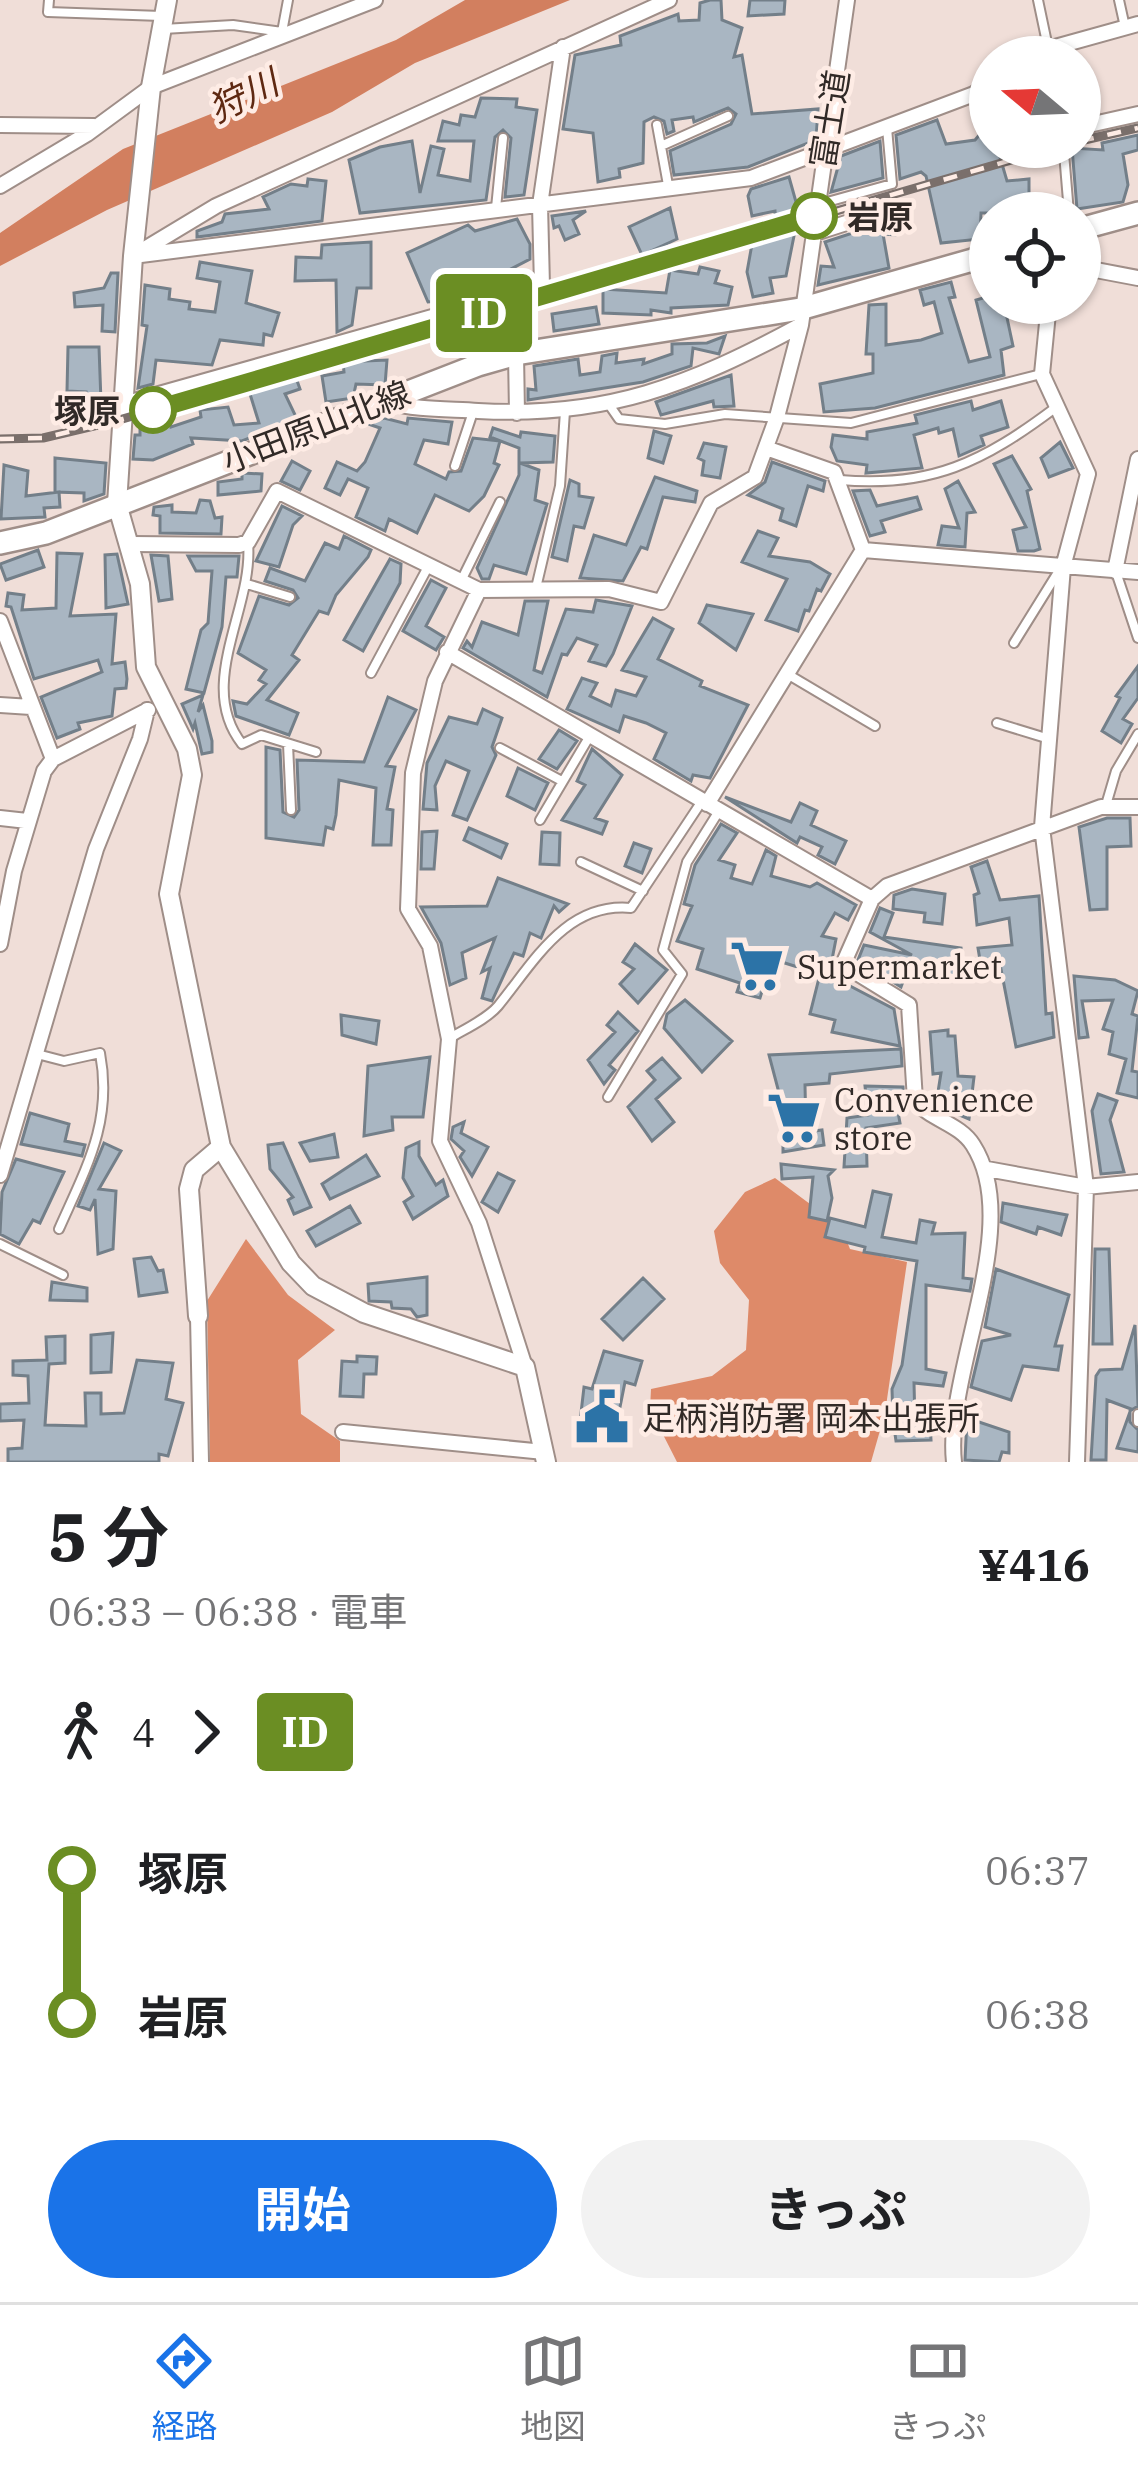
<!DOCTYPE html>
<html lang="ja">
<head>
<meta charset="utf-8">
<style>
  :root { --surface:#fff; --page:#f2f2f2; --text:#202124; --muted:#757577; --line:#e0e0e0; --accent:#1a73e8 }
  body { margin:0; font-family:"IBM Plex Serif","Noto Sans JP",serif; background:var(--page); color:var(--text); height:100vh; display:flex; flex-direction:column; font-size:45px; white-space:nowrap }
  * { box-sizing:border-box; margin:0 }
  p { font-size:39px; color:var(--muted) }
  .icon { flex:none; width:66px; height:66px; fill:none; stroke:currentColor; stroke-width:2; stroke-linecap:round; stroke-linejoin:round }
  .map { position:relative; height:1462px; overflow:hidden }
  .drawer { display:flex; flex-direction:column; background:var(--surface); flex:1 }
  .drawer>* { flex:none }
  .badge { padding:0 24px; border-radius:9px; font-size:42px; line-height:78px }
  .needle { width:78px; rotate:289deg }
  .controls { position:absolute; left:969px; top:36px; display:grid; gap:24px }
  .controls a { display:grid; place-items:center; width:132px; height:132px; border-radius:50%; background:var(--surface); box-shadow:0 3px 9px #0004; font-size:60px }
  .map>.badge { position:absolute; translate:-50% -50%; box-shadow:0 0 0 6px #fff }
  .legs { display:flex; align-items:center; gap:18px; height:132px; padding:0 48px; font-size:39px }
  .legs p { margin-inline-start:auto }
  .head { display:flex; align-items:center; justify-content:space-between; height:204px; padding:0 48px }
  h1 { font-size:66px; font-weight:700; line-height:90px }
  .action { display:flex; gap:24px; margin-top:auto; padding:24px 48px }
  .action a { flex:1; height:138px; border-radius:72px; background:var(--accent); color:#fff; font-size:48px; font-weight:700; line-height:138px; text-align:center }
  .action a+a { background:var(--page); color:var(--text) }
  ul { padding:0 48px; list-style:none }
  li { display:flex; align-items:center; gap:42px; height:144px; font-size:45px }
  li i { display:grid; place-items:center; width:18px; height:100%; margin:0 15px; background:currentColor }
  li i::after { content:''; width:30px; height:30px; margin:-15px; border:9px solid; border-radius:50%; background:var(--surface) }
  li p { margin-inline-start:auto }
  li:first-child i { background:linear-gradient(#0000 50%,currentColor 0) }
  li:last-child i { background:linear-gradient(currentColor 50%,#0000 0) }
  .tabs { display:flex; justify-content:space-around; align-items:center; height:168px; border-top:3px solid var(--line); background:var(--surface); font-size:33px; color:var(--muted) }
  .tabs a { display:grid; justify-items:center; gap:6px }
  .tabs .selected { color:var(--accent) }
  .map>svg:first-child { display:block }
</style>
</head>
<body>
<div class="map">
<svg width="1138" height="1462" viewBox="0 0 1138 1462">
  <rect width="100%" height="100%" fill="#f0ded8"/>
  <!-- forest -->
  <path fill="#de8a69" d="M775 1178 841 1227 850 1249 907 1262 885 1413 871 1462H677L650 1409 651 1389 712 1376 746 1350 749 1300 720 1263 714 1231 745 1192Z
    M246 1239 288 1295 335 1330 298 1360 301 1414 340 1441V1462H210L207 1301Z"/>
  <!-- water -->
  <path fill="#d27f5f" d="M465 0H570L415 63 332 112 107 210 0 266V233L123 149 396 40Z"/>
  <!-- building -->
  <path fill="#a9b6c2" stroke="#737f89" stroke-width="3" d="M710 0H721L722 20 742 28 734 57 742 55 752 114 818 109 816 140 748 167 674 175 670 151 731 124 736 114 728 108 694 122 693 117 672 120 674 131 667 134 664 121 654 117 644 122 643 163 619 169 620 177 598 182 593 133 563 129 575 55 621 45 620 36 678 14 679 21 699 20 700 3Z
    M750 0H785L784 14 748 16Z
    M481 98 517 99 516 107 537 110 524 195 505 197 511 138 503 130 495 137 486 200 360 213 349 160 380 147 412 141 420 193 431 146 444 149 438 175 470 181 474 141H438L443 121 459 125 461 115 475 117Z
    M990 98V147H997L1007 181 1029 179V213H981L980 239 941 243 926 176 921 172 900 179 896 135 937 120 946 144 975 140 981 133 974 106Z
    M1138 135V150L1123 154 1128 185 1123 202 1077 209 1072 148 1103 150 1102 143Z
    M880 141 883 178 831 192 841 156Z
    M789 177 796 202 801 201 786 276 770 278 773 293 753 297 747 272 752 244 777 238 775 211 752 216 748 196 751 189Z
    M308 179 326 181 322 221 197 237V231L222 222 225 214 269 209 263 197 291 184 307 186Z
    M670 208 677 239 642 255 629 227Z
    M586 211 573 220 579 234 565 240 559 226 554 228 552 216Z
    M879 216 896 217 895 235 883 234 889 268 818 285 821 266 834 267 825 242 871 227Z
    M517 219 530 244V259L452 300 428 302 407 253 468 225 475 231Z
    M371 242V288H357L352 325 337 332 336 280 295 281 296 257 321 258 322 245Z
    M200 262 252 271 246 303 279 313 272 336 264 334 263 345 220 340 212 365 156 360 153 384 138 388 147 326 142 325 145 285 170 289 169 299 190 302 189 309 215 312 220 282 197 278Z
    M700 267 719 271 715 283 732 287 728 305 671 308V313L651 310V315L603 313V289L666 293 670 270 698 274Z
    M111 273H118L115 332 102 331 103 305 75 307 74 293 104 288Z
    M951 282 955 297 949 298 969 362 990 357 976 300 990 296V303H1029L1006 313 1013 346 1001 350 1004 375 875 408 824 412 820 384 873 373V354H866L869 305 886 304V345L921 340 942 333 934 302 924 305 920 290Z
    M596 307 599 324 554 331 552 314Z
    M513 317 509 340 482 348 477 326Z
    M725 336 719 354 693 348 691 366 643 382 528 400V389L536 390 534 366 578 359 580 375 600 372 602 356 617 353 616 363 644 359 643 364 672 354V344L707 343Z
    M68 347H99L101 402 86 401V392L67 391Z
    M387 360 385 385 356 384 353 398 326 402 322 376 344 372 343 362Z
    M276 373 279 381 295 375 300 389 285 394 297 419 242 441 191 438 193 444 153 460 133 459 135 435H140V422H146L143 410 154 407 156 414 169 413 171 427 201 417 200 410 228 407 234 425 259 423 246 381Z
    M731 375 734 406 714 407 713 401 661 415 656 402Z
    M971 401 973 410 1001 401 1008 427 981 436 984 445 959 456 953 429 939 433 938 428 914 435 922 468 866 473 867 465 837 461 831 447 833 435 867 439V432L917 423 915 415Z
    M384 418 407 424 408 418 452 422 448 444 424 440 415 464 446 479 449 472 461 471 473 438 500 441 494 463 499 465 484 496 469 511 435 495 417 533 389 519 385 531 356 517 368 488 348 479 340 495 325 488 337 462 357 471 365 462 380 428 368 424Z
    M493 428 520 437 521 432 555 436 553 462 520 463 539 470 535 500 547 504 526 574 494 565 489 579H482L477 568 519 475V448L490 437Z
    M654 431 671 436 663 463 648 458Z
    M1060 442 1073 468 1049 477 1041 458Z
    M704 443 726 447 720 478 702 475 704 461 698 458Z
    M1012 456 1031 489 1027 491 1040 549 1034 551H1018L1013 530 1026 527 994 464Z
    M55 458 106 463 104 494 84 501V493L55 492Z
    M292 461 310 471 300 490 281 481Z
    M772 462 825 481 823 491 808 486 796 526 780 520 783 509 748 495 765 482Z
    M4 465 28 471 26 496 59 492 60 507 44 508 45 517 1 519Z
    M242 473 262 474 261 491 218 495V482L242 479Z
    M655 477 697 491 695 502 663 497 647 549 641 547 623 581 580 578 594 535 626 545Z
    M570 480 579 484V496L593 498 584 528 574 526 567 561 552 557Z
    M958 481 975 512 967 513 965 547 938 545 942 526 959 528 945 489Z
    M870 490 877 506 917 497 921 509 881 521 885 532 870 536 853 491Z
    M200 500 210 501 215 518 222 517 221 534 160 533V516L153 515 154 507 172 505V512L196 513Z
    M282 506 302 516 293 525 279 567 256 561Z
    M758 531 778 538 769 556 810 562 830 574 821 591 817 589 809 611 805 610 798 631 766 620 787 579 742 562Z
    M344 536 371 550 368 557 336 595 328 614 319 611 292 655 299 660 267 700 298 713 289 735 236 716 233 701 247 704 266 684 259 680 266 670 238 653 259 596 289 605 298 598 293 590 265 581 270 568 305 581 325 543 339 549Z
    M38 550 44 567 6 580 0 564Z
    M57 553 82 554 70 616 116 614 112 664 125 662 127 679 126 688 115 689 112 716 78 723 80 729 57 738 41 697 102 672 98 660 34 679 11 607 6 606 8 593 24 595 22 610 56 608Z
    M117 554 128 604 106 608 105 555Z
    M151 555 168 556 172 599 159 601Z
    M188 556H239L237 577H226L222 627 204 693 186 689 201 630 208 623 212 571H196Z
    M390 559 401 564 400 583 363 651 344 640Z
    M431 580 446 588 426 626 444 637 436 650 403 631Z
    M596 600 632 606 613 654 606 666 589 661 597 645 577 638 567 655 562 654 547 697 463 648 467 641 472 647 482 622 518 635 525 601H548L534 670 542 673 566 609 593 612Z
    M707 605 753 614 736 650 699 623Z
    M653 618 673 629 658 659 702 681 700 686 748 705 710 778 693 775 691 781 654 759 666 733 646 723 624 716 619 732 567 709 582 678 597 683 590 696 611 706 616 690 636 696 646 677 622 670Z
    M1138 666V698L1123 719 1132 724 1121 743 1102 731 1120 698 1116 696Z
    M203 695 198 712 203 705 212 741V752L202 754 195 723 193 729 182 704Z
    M388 697 416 710 386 766 395 767 387 809 393 810 391 845H373L376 788 339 780 336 815 333 829 326 827 323 845 266 838V747L280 750 283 812 294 817 299 810 297 760 364 762Z
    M483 709 502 718 492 747 496 755 467 820 453 815 469 771 446 761 435 786 437 810 423 809 427 763 449 717 477 724Z
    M559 730 577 741 557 769 539 759Z
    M592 749 622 775 595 818 607 822 602 834 562 820 585 785 577 781Z
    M518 768 548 783 535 810 507 796Z
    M725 797 791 822 800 803 817 811 811 825 846 841 835 864 818 855 822 847 800 837 797 843Z
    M1107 818H1130L1131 846 1107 847V909L1090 910 1079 827Z
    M721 824 737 833 719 860 735 865 731 878 752 884 766 850 776 856 771 876 810 887 817 883 856 905 848 920 835 913 822 936 836 939 829 975 894 1009 900 1046 832 1032 835 1020 810 1014 820 974 772 959 760 998 737 992 740 983 697 969 703 949 677 941 692 906 684 904 695 865Z
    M469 828 507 844 501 858 464 840Z
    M437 831 434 869H421L422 832Z
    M542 832 560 833 559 865 540 864Z
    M634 843 651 849 642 873 625 866Z
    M987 861 1000 900 1039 896 1046 1014 1052 1013 1054 1037 1016 1047 1000 964 981 966 978 948 1012 945 1009 918 977 925 974 895 979 893 971 867Z
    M498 878 568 904 559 912 554 906 541 938 530 933 523 956 514 953 492 1001 482 998 490 968 482 972 495 938 462 953 466 978 450 985 441 943 421 907 487 906Z
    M912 889 945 894 942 924 924 922 925 913 893 909 894 895Z
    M880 908 893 913 884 937 961 948 960 979H938L939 970 908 968 901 987 858 960 864 945 912 955 870 932Z
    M635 944 667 970 638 1003 620 984 634 969 623 962Z
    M1074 976 1115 980 1138 991 1132 1014 1138 1016 1132 1071 1138 1072V1098L1117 1093 1126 1059 1109 1054 1113 1032 1103 1029 1113 1000 1082 1001 1088 1037 1079 1038Z
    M685 1000 732 1041 702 1072 664 1028 667 1014Z
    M618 1012 638 1031 609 1065 615 1070 604 1084 588 1060 615 1032 607 1025Z
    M341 1015 379 1021 376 1044 342 1035Z
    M948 1030V1036H955L958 1076 974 1077 969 1119 943 1108 945 1093 938 1092 941 1073 933 1074 930 1032Z
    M901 1049 902 1066 830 1074 829 1083 805 1085 806 1132 822 1130 824 1145 783 1152V1108L769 1055Z
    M430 1057 423 1117H392L393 1130 364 1136 368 1066Z
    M662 1058 680 1078 656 1099 674 1122 652 1141 628 1107 655 1080 647 1071Z
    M865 1086 903 1087 904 1101H896L900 1123 866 1128 867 1166 844 1167 847 1118 868 1115Z
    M1098 1094 1117 1101 1110 1120 1124 1172 1101 1174 1092 1111Z
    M30 1113 69 1124 65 1141 85 1145 82 1156 21 1144Z
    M464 1122 461 1133 488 1147 472 1176 460 1157 464 1151 451 1139 453 1127Z
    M334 1134 338 1157 310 1161 300 1143Z
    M419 1142V1156L436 1185 443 1180 448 1196 413 1219 404 1202 413 1196 403 1178 406 1148Z
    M104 1143 121 1151 99 1189 116 1191 113 1249 98 1254 95 1199 90 1210 78 1206Z
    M283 1143 311 1207 294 1214 288 1200 293 1197 270 1169 268 1145Z
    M366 1155 379 1176 330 1199 322 1184Z
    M16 1159 64 1172 40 1223 33 1220 19 1244 0 1234 2 1192Z
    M781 1164 834 1170 828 1176 832 1198 827 1221 809 1217 813 1177 782 1179Z
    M498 1173 514 1181 498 1212 482 1202Z
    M873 1191 891 1195 882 1237 916 1243 920 1220 935 1223 932 1234 965 1233 963 1278 972 1279 970 1291 926 1285V1369L946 1373 943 1386 914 1383 915 1423H930L931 1440 896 1441 893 1420 892 1389 902 1365 917 1261 864 1252 865 1247 825 1237 830 1218 865 1227Z
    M1003 1203 1067 1215 1061 1235 1038 1227 1036 1234 1001 1222Z
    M350 1206 360 1223 316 1246 307 1231Z
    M1095 1249H1109L1112 1344H1093Z
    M151 1257 158 1271 163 1270 167 1292 139 1296 134 1259Z
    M996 1269 1069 1295 1055 1346H1062L1058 1370 1023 1366 1011 1400 971 1387 982 1341 1011 1335 985 1327Z
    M427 1277V1315L417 1317 411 1309 392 1308 391 1302 369 1301 368 1284Z
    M643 1278 664 1299 623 1340 602 1319Z
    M52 1282 87 1288V1301L50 1300Z
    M1135 1325 1138 1406 1130 1411V1422L1138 1430V1452L1117 1448 1131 1409 1107 1400 1106 1460H1091L1096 1376 1100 1370 1122 1369Z
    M113 1333 111 1372 91 1373V1335Z
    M65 1336V1363L49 1364 45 1425 86 1426 85 1393H101V1414L124 1413 137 1360 173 1363 166 1399 183 1403 168 1456 159 1454V1462H8V1449L22 1448 24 1420 0 1421V1404L29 1403 28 1376 13 1375V1361L47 1360 46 1337Z
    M604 1351 642 1361 635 1385 625 1382 614 1437 579 1430 584 1387 592 1389Z
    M357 1356 377 1357 376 1374H364L363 1397 340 1396 342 1361 357 1362Z
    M967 1418 1009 1432V1453L1002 1452 999 1462 965 1460Z"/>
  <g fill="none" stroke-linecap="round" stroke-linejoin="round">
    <defs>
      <path id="service" d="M49 0 48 12 161 16
        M1038 0 1050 57
        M1119 0 1125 27
        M163 29 233 25 282 32
        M282 32 288 0
        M657 125 668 185
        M661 146 728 116
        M1064 153 1069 213
        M820 204 892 184 887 128
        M496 208 503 138
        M610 406 619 419 665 424 725 414 851 423 1041 374
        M455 466 473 412
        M840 480C931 488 983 462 1055 408
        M248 543C254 608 195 684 242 744L261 735 316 752
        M1116 572 1138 638
        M461 581 500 502
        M247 584 290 597
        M536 588 560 486 565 411
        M1014 643 1060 569
        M371 673 429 565
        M789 675 875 726
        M997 723 1046 738
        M288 744 291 810
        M500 748 560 780
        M1106 805 1116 771 1138 734
        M540 820 588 739
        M581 862 643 891
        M450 1038C465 1029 487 1019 498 1006 534 962 566 902 631 908L702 801
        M37 1054 64 1061 100 1053C113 1122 86 1168 59 1229
        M608 1097 682 974 663 950 687 862 719 811
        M0 1244 63 1275
        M1138 1414V1422"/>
      <path id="minor" d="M1019 57 1138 24
        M0 125 94 126
        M1080 127 1138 114
        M0 186 87 134 151 87 375 0
        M812 234 868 216
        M138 253 216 206 669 0
        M133 256 751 178 974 94 990 82
        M1080 267 1138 278
        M1049 303 1042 374 1088 474 1063 567 1042 827 1086 1187 1077 1462
        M516 354 517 413
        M387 402C416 410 448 409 478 411 607 418 690 385 801 325
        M120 405 542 286 540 205 563 47
        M132 544 239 545 248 542 277 491 479 590 609 589 661 602 711 503 755 477 777 417 801 325 847 0
        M863 550 1138 572
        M1115 571 1138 459
        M479 590 435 681 413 773 408 909 430 946 449 1039 440 1141 479 1223 525 1367
        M0 621 53 759
        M447 652 872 899
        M0 705 31 707
        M707 804 863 550 834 472 766 448
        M0 818 27 821
        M0 944 14 871 44 771 53 759 148 710
        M987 1169 1086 1187 1138 1182
        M0 1175 96 849 140 739 147 710
        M198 1316 201 1462
        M343 1432 544 1452
        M954 1462C944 1372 1025 1226 973 1145 959 1123 930 1120 915 1100L909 1005 844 965 845 960 872 899 887 886 1101 807H1138"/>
      <path id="tertiary" d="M167 0 151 87 133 256 117 504 140 584 146 667 187 749 192 775 169 894 221 1147 291 1263 313 1286 364 1313 525 1367 546 1462
        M198 1316 189 1189 194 1170 221 1147"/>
      <path id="primary" d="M1080 229 1138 213
        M0 543 46 533 478 365 516 354 800 309 990 255"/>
    </defs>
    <!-- service casing -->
    <use href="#service" stroke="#9f8e88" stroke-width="12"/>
    <!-- minor casing -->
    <use href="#minor" stroke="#9f8e88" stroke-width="18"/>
    <!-- tertiary casing -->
    <use href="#tertiary" stroke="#9f8e88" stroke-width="22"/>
    <!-- primary casing -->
    <use href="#primary" stroke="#9f8e88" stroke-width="26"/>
    <!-- service -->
    <use href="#service" stroke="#fff" stroke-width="8"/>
    <!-- minor -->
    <use href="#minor" stroke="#fff" stroke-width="14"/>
    <!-- tertiary -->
    <use href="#tertiary" stroke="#fff" stroke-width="18"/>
    <!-- primary -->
    <use href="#primary" stroke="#fff" stroke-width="21"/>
    <defs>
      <path id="rail" d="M1080 141 1138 128
        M0 439 43 438 119 420 1056 147"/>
    </defs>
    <!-- rail casing -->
    <use href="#rail" stroke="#7a6f6b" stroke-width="9"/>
    <!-- rail -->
    <use href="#rail" stroke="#feece5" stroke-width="4.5" stroke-dasharray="14" stroke-linecap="butt"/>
  </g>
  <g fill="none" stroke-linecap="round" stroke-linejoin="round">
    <defs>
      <path id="line-1" d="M153 410 814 216"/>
    </defs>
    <!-- line-1 casing -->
    <use href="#line-1" stroke="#fff" stroke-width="27"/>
    <!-- line-1 -->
    <use href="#line-1" stroke="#6b8e23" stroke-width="18"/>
  </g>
  <!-- icons -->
  <defs>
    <symbol id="supermarket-bare" viewBox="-9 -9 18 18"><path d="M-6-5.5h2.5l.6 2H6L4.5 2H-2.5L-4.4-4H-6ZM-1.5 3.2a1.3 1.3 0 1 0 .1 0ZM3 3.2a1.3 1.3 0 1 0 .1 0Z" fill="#2c73a7" stroke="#feece5" stroke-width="2.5" paint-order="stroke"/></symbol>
    <symbol id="civic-bare" viewBox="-9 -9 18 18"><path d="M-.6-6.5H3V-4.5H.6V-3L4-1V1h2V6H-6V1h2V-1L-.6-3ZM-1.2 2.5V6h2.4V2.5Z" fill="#2c73a7" stroke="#feece5" stroke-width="2.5" paint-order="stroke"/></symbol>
  </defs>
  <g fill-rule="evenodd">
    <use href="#supermarket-bare" x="719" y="928" width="76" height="76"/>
    <use href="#supermarket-bare" x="756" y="1080" width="76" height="76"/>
    <use href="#civic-bare" x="564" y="1379" width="76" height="76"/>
  </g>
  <!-- markers -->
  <g fill="#fff" stroke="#6b8e23" stroke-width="6">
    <circle cx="814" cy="216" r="21"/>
    <circle cx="153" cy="410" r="21"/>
  </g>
  <g text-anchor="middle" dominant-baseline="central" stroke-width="9" stroke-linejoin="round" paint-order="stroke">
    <!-- street labels -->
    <g font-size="33" fill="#312a27" stroke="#feece5">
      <text transform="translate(829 119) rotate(-81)">富士道</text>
      <text transform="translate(316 426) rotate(-21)">小田原山北線</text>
    </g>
    <!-- stop labels -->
    <g font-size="33" font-weight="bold" fill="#312a27" stroke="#feece5" text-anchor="start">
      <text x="847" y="216">岩原</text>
      <text x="120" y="410" text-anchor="end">塚原</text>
    </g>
    <!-- poi labels -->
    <g font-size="33" fill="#312a27" stroke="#feece5" text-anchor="start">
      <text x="797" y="966">Supermarket</text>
      <text x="834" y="1099">Convenience<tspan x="834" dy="38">store</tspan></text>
      <text x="642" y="1417">足柄消防署 岡本出張所</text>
    </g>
    <!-- water labels -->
    <g font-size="36" font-style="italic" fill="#5f2912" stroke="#feece5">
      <text transform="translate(243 95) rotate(-26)">狩川</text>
    </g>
  </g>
</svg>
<div class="controls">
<a><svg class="needle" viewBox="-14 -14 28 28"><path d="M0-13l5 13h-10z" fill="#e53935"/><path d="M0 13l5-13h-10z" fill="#757577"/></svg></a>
<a><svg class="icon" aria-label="locate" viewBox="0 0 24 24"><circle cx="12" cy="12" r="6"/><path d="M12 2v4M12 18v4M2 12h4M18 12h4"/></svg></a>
</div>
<b class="badge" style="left:484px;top:313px;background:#6b8e23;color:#fff">ID</b>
</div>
<section class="drawer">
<div class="head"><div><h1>5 分</h1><p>06:33 – 06:38 · 電車</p></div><b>¥416</b></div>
<div class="legs"><svg class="icon" aria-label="walk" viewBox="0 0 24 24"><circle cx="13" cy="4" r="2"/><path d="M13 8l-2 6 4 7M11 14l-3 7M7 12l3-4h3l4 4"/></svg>4<svg class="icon" aria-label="forward" viewBox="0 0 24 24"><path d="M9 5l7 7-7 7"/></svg><b class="badge" style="background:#6b8e23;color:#fff">ID</b></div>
<ul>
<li><i style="color:#6b8e23"></i><b>塚原</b><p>06:37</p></li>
<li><i style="color:#6b8e23"></i><b>岩原</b><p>06:38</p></li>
</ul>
<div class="action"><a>開始</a><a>きっぷ</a></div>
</section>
<nav class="tabs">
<a class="selected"><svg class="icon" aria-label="directions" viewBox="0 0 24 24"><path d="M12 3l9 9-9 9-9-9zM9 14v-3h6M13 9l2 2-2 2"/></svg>経路</a>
<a><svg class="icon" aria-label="map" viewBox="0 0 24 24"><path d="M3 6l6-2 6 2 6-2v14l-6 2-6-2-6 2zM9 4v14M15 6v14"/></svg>地図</a>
<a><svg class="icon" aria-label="tickets" viewBox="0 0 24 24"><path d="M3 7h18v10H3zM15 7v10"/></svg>きっぷ</a>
</nav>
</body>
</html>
